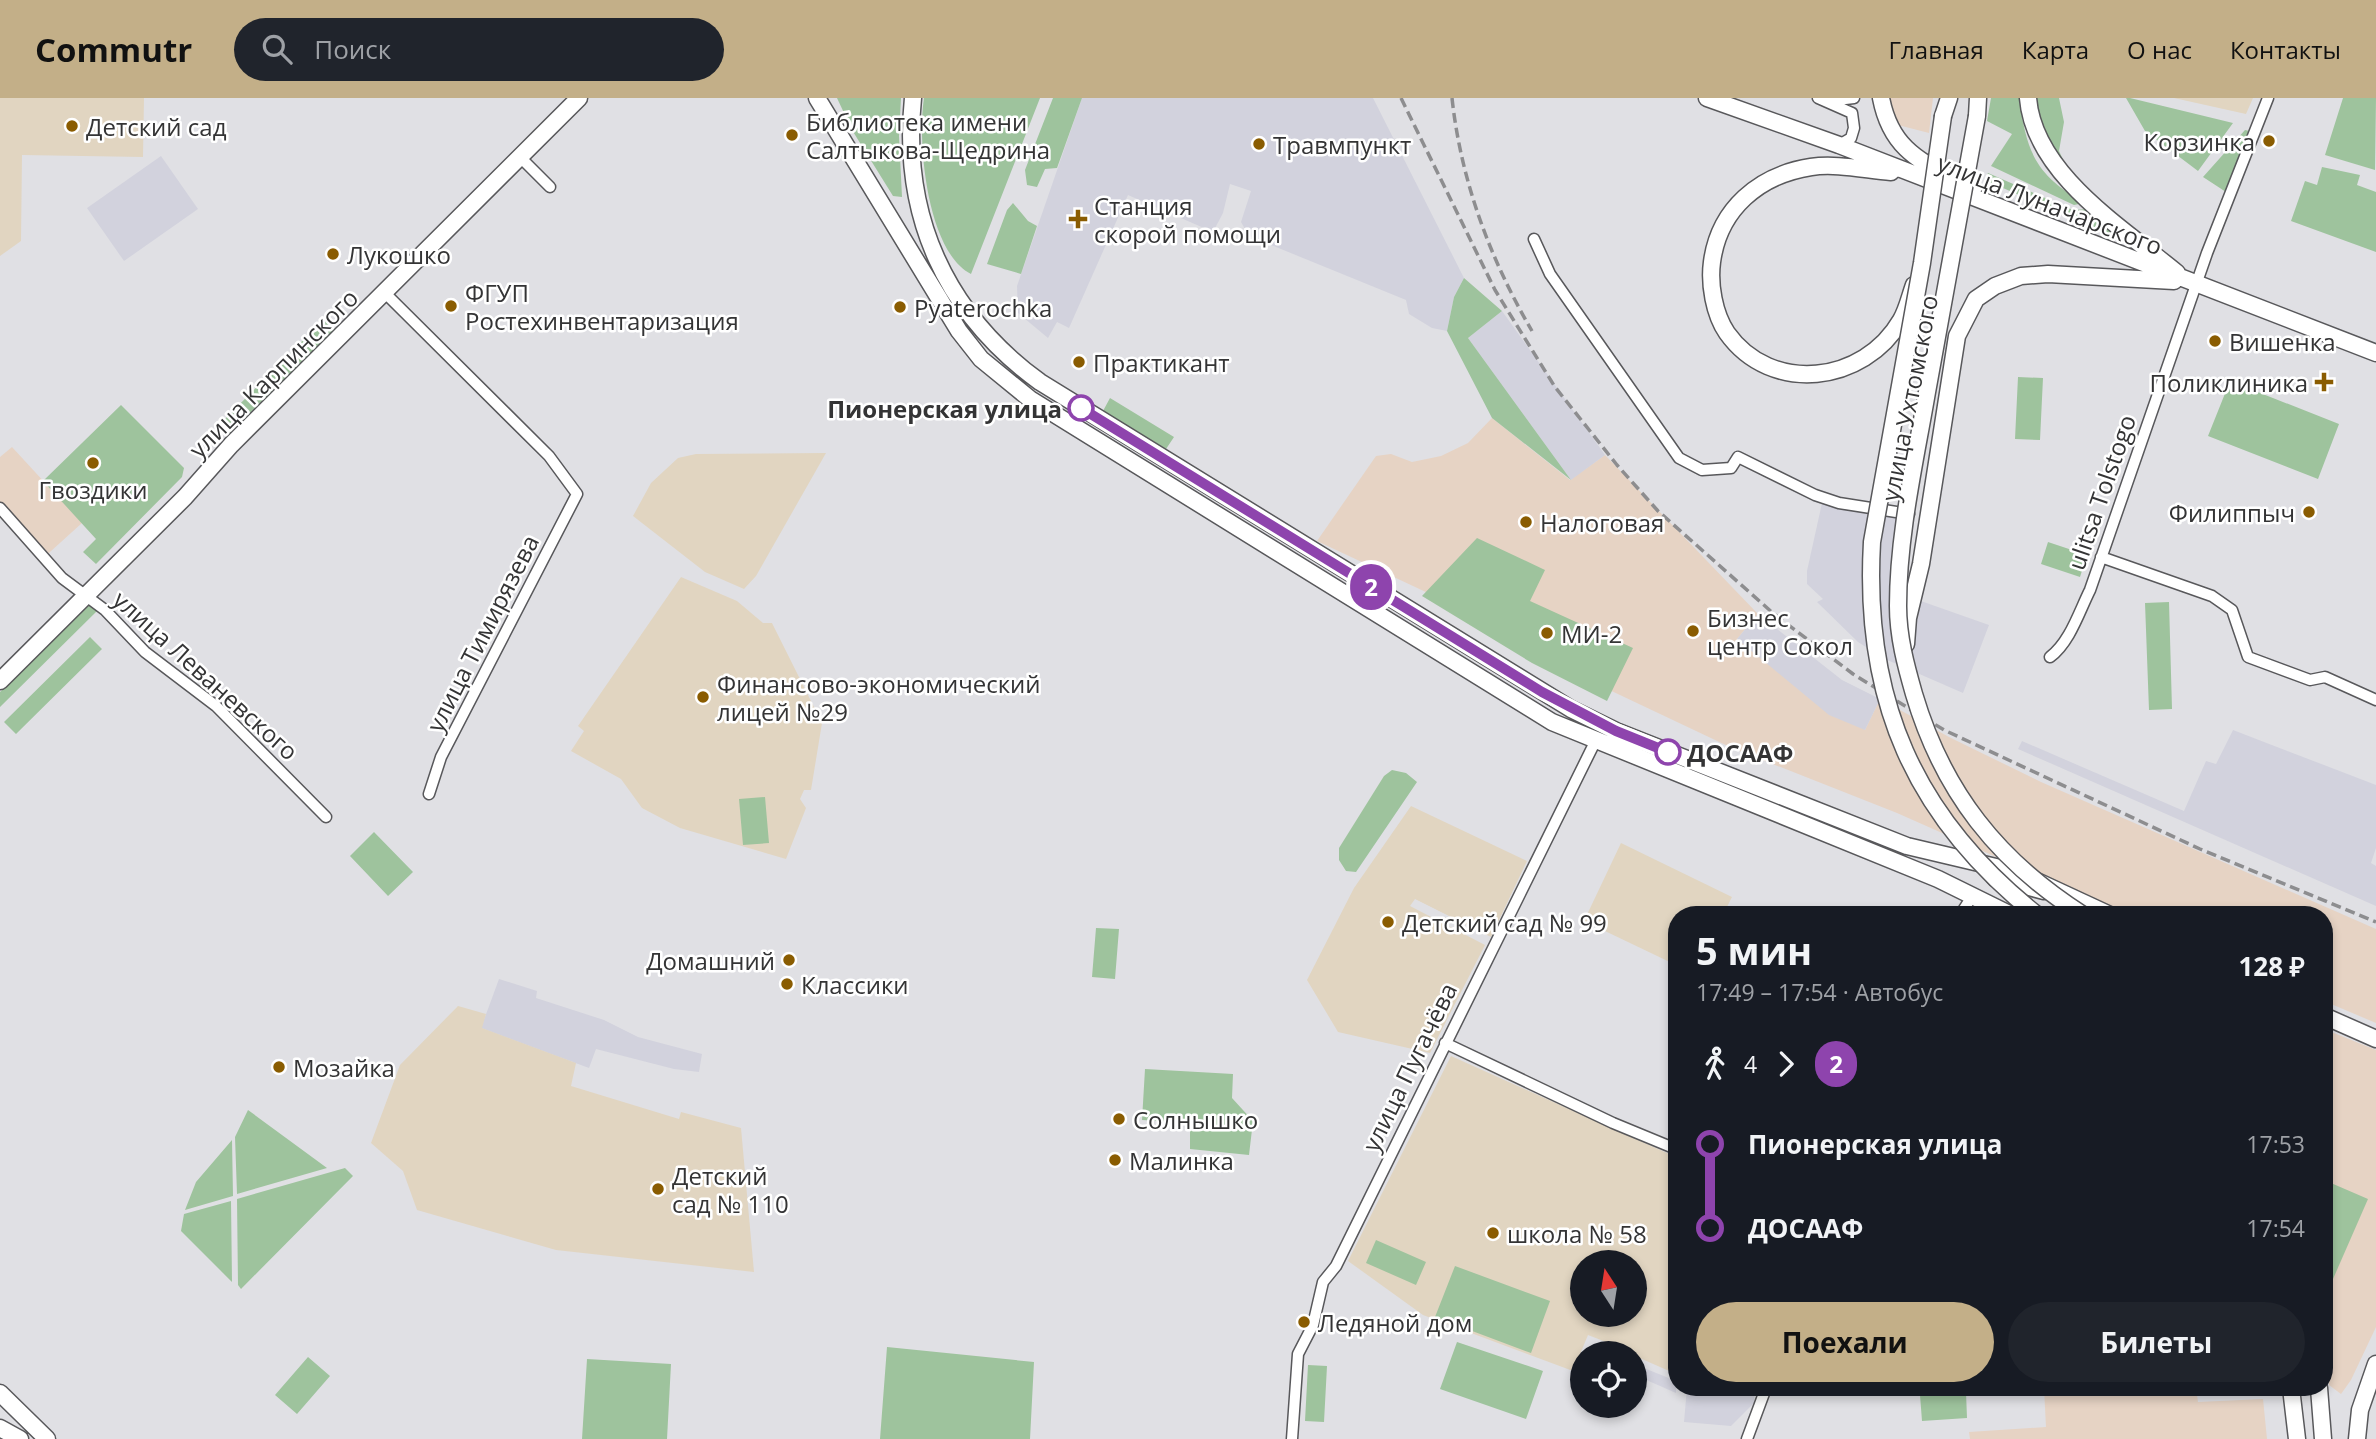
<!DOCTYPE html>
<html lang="ru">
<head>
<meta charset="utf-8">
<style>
  :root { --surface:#171b24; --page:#20242c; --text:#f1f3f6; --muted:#9ea1a6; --accent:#c3af88 }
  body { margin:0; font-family:"Open Sans",sans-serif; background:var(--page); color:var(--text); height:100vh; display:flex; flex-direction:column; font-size:26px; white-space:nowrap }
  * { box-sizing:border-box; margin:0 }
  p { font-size:23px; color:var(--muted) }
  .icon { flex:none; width:38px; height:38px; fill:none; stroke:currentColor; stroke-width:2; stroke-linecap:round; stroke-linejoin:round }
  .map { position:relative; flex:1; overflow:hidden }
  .details { position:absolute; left:1668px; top:808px; width:665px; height:490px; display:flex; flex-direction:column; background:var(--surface); border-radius:28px; box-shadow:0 4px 10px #0003 }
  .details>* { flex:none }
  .badge { padding:0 14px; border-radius:23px; font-size:24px; line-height:46px }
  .needle { width:46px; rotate:348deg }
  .fabs { position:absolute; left:1570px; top:1152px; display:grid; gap:14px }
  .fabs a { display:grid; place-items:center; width:77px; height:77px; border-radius:50%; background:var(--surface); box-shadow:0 4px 10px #0003; font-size:35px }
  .map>.badge { position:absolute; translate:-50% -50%; box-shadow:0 0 0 4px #fff }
  .legs { display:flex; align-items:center; gap:10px; height:77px; padding:0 28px; font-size:23px }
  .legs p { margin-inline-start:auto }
  .overview { display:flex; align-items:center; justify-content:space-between; height:119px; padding:0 28px }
  h1 { font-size:38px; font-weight:700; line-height:52px }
  .primary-button { display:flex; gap:14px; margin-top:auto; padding:14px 28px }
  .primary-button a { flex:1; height:80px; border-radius:42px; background:var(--accent); color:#111; font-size:28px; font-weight:700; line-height:80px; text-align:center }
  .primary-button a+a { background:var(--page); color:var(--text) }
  ul { padding:0 28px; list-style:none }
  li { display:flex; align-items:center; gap:24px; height:84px; font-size:26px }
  li i { display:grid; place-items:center; width:10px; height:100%; margin:0 9px; background:currentColor }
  li i::after { content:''; width:18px; height:18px; margin:-9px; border:5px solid; border-radius:50%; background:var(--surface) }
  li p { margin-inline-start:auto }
  li:first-child i { background:linear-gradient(#0000 50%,currentColor 0) }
  li:last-child i { background:linear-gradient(currentColor 50%,#0000 0) }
  header { display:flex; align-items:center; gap:42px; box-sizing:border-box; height:98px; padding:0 35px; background:var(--accent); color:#111 }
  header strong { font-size:33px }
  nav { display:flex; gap:38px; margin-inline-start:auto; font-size:24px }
  .search { width:490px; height:63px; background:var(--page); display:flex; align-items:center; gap:18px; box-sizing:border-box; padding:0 24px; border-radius:38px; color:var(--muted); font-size:26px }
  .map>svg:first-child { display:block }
</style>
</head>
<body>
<header>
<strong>Commutr</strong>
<div class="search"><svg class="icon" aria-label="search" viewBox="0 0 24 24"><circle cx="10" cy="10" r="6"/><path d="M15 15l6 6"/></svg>Поиск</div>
<nav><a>Главная</a><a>Карта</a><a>О нас</a><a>Контакты</a></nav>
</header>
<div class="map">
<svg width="2376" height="1341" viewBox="0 0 2376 1341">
  <rect width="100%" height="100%" fill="#e0e0e4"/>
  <!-- commercial -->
  <path fill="#e6d3c4" d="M1888 0H1933L1929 35 1898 27Z
    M1492 320 1570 382 1605 357 1758 516 1737 541 1865 632 1880 601 1949 639 2041 684 2376 831V925L2324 903V817H2127L1897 715 1732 650 1565 571 1462 511 1317 443 1376 358 1391 356 1412 364 1441 358 1468 345Z
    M12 349 82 425 40 463 0 416V359Z
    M2324 931 2376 952V1229L2351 1282 2341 1296 2329 1287 2324 1228Z
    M2044 1290H2196L2198 1304 2263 1301 2267 1341H1970L1969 1334 2046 1329Z"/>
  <!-- built -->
  <path fill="#d2d2dd" d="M1082 0H1373L1464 180 1454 199 1447 233 1432 230 1409 216 1406 202 1249 138 1241 124 1251 93 1230 86 1223 115 1213 134 1128 97 1069 230 1057 224 1048 240 1018 215 1017 188Z
    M161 58 198 111 124 163 87 110Z
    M1502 213 1605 357 1571 382 1468 240Z
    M1822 405 1904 422 1899 490 1918 502 1989 527 1963 595 1885 561 1858 544 1817 504 1823 501 1807 486V473Z
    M1758 516 1842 582 1880 601 1865 632 1829 617 1737 541Z
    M2233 632 2376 687V750L2371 765 2376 768V808L2018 651 2022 643 2184 713 2206 663 2216 666Z
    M499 881 537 893 536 900 604 922 638 939 702 956 699 974 674 971 596 951 589 970 481 930Z
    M1634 1266 1676 1283V1295L1635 1277Z
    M1687 1290H1755L1754 1305 1731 1328 1684 1324Z"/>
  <!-- education -->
  <path fill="#e1d5c1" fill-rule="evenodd" d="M0 0H144L143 59 22 57 21 143 0 158Z
    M2174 0H2253L2246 16Z
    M826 355 756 478 744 491 705 474 633 418 651 385 678 360 696 356Z
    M681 479 737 503 763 525H772L822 625 811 692H804L800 701 806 710 786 761 680 730 642 710 621 681 571 653 584 633 578 628Z
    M1411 708 1527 763 1491 839 1415 801 1410 808 1485 847 1430 955 1338 934 1307 882 1354 790Z
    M1621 745 1732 799 1723 817H1676V867L1584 823Z
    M458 908 486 916 482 930 576 965 571 988 679 1021 681 1014 741 1030 754 1174 556 1152 417 1112 403 1073 371 1045 400 967Z
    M1451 958 1676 1059V1276L1635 1258 1634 1255 1588 1237 1573 1273 1423 1217 1348 1163ZM1582 1164H1634V1216H1582Z"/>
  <!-- green -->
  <path fill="#9ec39d" d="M837 0H901L899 38 902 99 893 98 852 32Z
    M924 0H1040L971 176C927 154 917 44 924 0Z
    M1053 0H1082L1057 70 1045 71 1037 89 1027 87 1025 72Z
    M1991 0H2019C2027 55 2035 76 2084 105L2074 107 1991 68 2012 36 1987 23Z
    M2035 0H2059L2064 24 2059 53 2067 70 2042 35Z
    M2126 0H2130L2233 25 2198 73 2145 33Z
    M2343 0H2376L2375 72 2325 57Z
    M2245 32 2250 33 2226 94 2203 79Z
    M2322 69 2360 77 2357 87 2376 94V154L2291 123 2305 83 2317 87Z
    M1988 75 2073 112 2091 111 2130 146 1985 82Z
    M1013 105 1028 123 1037 128 1021 176 987 166 1007 112Z
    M1464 180 1502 213 1468 240 1571 382 1492 320 1447 233 1454 199Z
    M324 221 335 231 230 335 217 329Z
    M2018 279 2043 280 2040 342 2015 341Z
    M2230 283 2339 326 2318 381 2208 338Z
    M1110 300 1174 339 1166 351 1103 313Z
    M121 307 184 370 182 379 96 466 83 454 96 441 43 383Z
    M1477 440 1545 472 1530 503 1633 550 1607 603 1532 565 1422 498Z
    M2048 444 2087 457 2080 479 2041 466Z
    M2169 504 2172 611 2149 612 2145 505Z
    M88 506 97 513 0 609V594Z
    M90 539 102 551 16 636 4 624Z
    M1392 672 1406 675 1417 684 1356 774 1346 773 1339 762V750L1384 678Z
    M765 699 769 745 743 747 739 701Z
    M374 734 413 774 388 798 350 758Z
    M1096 830 1119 831 1115 881 1092 879Z
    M1145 971 1233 976 1232 1000 1253 1023 1249 1057 1190 1051V1025L1142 1022Z
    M248 1012 327 1070 237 1096 235 1039Z
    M232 1042 233 1098 185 1112 196 1084Z
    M345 1070 353 1078 241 1191 238 1187 237 1101Z
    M2324 1082 2368 1101 2333 1181 2324 1128Z
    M231 1103 232 1184 181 1133 184 1116Z
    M1376 1142 1426 1164 1416 1187 1366 1165Z
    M1455 1168 1550 1203 1531 1255 1435 1219Z
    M1457 1244 1543 1273 1526 1321 1440 1291Z
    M887 1249 1034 1264 1030 1341H880Z
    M308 1259 330 1278 297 1316 275 1297Z
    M587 1261 671 1266 667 1341H582Z
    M1308 1267 1327 1268 1324 1324 1305 1323Z
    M1966 1294 1967 1320 1922 1323 1920 1297Z"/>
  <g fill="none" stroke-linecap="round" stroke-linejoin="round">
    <defs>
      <path id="minor" d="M1818 0 1852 15 1854 30 1851 40 1839 47
        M1828 3 1854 0
        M521 60 550 89
        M1534 141 1550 176 1679 360 1702 372 1731 370 1738 359 1815 397 1839 405 1909 416
        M385 195 549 358 577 396 441 659 429 696
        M0 410 62 480 105 512 145 554 216 608 326 719
        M2101 459 2212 498 2232 512 2248 559 2310 582 2325 579 2376 602
        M2050 559C2070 544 2079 514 2090 492L2207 155 2268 0
        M1960 817 1973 797
        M1445 945 1613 1025 1676 1051
        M1292 1341 1298 1256 1313 1227 1323 1184 1336 1168 1596 642
        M1747 1341 1766 1290"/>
      <path id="primary" d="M817 0 959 233 981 261 1030 301 1552 624 1938 781 2011 817
        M913 0C901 117 945 215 1040 284L1571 611 1616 633 1907 748 2017 774 2110 817
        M1707 0 1839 47 2376 255
        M1881 0C1892 57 1927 65 1973 92
        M2028 0C2034 76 2123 130 2177 175
        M1943 18 1949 0
        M1977 18 1978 0
        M1891 74C1866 72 1836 65 1811 69 1759 77 1719 111 1712 164 1709 186 1714 216 1727 235 1771 297 1864 286 1901 222 1907 212 1910 198 1914 187
        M1906 546 1908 520 1921 466 1957 238 1976 201 1995 188 2021 178 2048 176 2174 183
        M0 583 185 399 231 347 579 0
        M1995 780 2044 793
        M2324 918 2376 941
        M2291 1290 2297 1341
        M2319 1290 2323 1341
        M0 1295 47 1341
        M0 1330 20 1341
        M2357 1341 2360 1312 2376 1266"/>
    </defs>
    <!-- minor casing -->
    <use href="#minor" stroke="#58585b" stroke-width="13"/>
    <!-- primary casing -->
    <use href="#primary" stroke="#58585b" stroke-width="19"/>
    <!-- minor -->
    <use href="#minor" stroke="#fff" stroke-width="10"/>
    <!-- primary -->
    <use href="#primary" stroke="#fff" stroke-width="16"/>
    <!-- rail -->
    <path stroke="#8d8d8f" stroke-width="3.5" stroke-dasharray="10 5" stroke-linecap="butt" d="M1401 0 1495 192 1555 289 1617 367 1658 413 1774 516 1853 576 1944 632 2200 751 2376 824
      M1452 0C1461 83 1490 161 1532 233"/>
    <defs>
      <path id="primary-bridge" d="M1943 18 1922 165 1872 444C1863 602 1914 719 2037 817
        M1977 18C1960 110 1944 202 1927 294 1915 364 1898 437 1898 508 1898 539 1906 568 1914 596 1943 694 1998 763 2083 817"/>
    </defs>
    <!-- primary-bridge casing -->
    <use href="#primary-bridge" stroke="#58585b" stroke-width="19" stroke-linecap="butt"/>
    <!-- primary-bridge -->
    <use href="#primary-bridge" stroke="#fff" stroke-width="16"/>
  </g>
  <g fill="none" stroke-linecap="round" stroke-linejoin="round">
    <defs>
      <path id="line-1" d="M1081 310 1542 594 1616 633 1668 654"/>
    </defs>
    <!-- line-1 casing -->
    <use href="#line-1" stroke="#fff" stroke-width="16"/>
    <!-- line-1 -->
    <use href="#line-1" stroke="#8e44ad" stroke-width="10"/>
  </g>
  <!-- markers -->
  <g fill="#8a5c01" stroke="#fff" stroke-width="2.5">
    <circle cx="72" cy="28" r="7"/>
    <circle cx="792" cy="37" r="7"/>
    <circle cx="2269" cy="43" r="7"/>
    <circle cx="1259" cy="46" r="7"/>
    <path d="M1074.5 110.5h7v7h7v7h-7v7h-7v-7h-7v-7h7z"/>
    <circle cx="333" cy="156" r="7"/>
    <circle cx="451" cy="208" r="7"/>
    <circle cx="900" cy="209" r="7"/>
    <circle cx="2215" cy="243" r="7"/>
    <circle cx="1079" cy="264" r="7"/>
    <path d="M2320.5 273.5h7v7h7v7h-7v7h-7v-7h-7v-7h7z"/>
    <circle cx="93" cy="365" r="7"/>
    <circle cx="2309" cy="414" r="7"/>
    <circle cx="1526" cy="424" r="7"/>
    <circle cx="1693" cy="533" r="7"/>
    <circle cx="1547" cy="535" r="7"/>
    <circle cx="703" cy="599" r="7"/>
    <circle cx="1388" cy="824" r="7"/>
    <circle cx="789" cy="862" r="7"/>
    <circle cx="787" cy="886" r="7"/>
    <circle cx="279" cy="969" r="7"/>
    <circle cx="1119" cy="1021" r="7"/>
    <circle cx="1115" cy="1062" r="7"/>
    <circle cx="658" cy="1091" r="7"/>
    <circle cx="1493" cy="1135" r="7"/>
    <circle cx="1304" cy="1224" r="7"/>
  </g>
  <g fill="#fff" stroke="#8e44ad" stroke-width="3.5">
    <circle cx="1081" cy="310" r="12"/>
    <circle cx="1668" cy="654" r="12"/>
  </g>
  <g text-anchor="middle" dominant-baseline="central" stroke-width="5" stroke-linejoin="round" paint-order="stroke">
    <!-- poi labels -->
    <g font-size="24" fill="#343435" stroke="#fff" text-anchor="start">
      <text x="806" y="23">Библиотека имени<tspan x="806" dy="28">Салтыкова-Щедрина</tspan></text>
      <text x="86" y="28">Детский сад</text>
      <text x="2255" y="43" text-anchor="end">Корзинка</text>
      <text x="1273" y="46">Травмпункт</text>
      <text x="1094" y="107">Станция<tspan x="1094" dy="28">скорой помощи</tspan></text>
      <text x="347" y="156">Лукошко</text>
      <text x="465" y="194">ФГУП<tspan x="465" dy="28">Ростехинвентаризация</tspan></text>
      <text x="914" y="209">Pyaterochka</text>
      <text x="2229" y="243">Вишенка</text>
      <text x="1093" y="264">Практикант</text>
      <text x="2308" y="284" text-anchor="end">Поликлиника</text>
      <text x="93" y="391" text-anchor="middle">Гвоздики</text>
      <text x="2295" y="414" text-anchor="end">Филиппыч</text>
      <text x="1540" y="424">Налоговая</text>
      <text x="1707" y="519">Бизнес<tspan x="1707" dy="28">центр Сокол</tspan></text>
      <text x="1561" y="535">МИ-2</text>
      <text x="717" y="585">Финансово-экономический<tspan x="717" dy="28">лицей №29</tspan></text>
      <text x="1402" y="824">Детский сад № 99</text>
      <text x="775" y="862" text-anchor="end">Домашний</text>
      <text x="801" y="886">Классики</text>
      <text x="293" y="969">Мозайка</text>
      <text x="1133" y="1021">Солнышко</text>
      <text x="1129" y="1062">Малинка</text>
      <text x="672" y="1077">Детский<tspan x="672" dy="28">сад № 110</tspan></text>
      <text x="1507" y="1135">школа № 58</text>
      <text x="1318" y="1224">Ледяной дом</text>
    </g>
    <!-- street labels -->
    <g font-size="24" fill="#343435" stroke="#fff">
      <text transform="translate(2050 106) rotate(21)">улица Луначарского</text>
      <text transform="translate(273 275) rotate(-45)">улица Карпинского</text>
      <text transform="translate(1909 300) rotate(-79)">улица Ухтомского</text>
      <text transform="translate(2101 394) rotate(-71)">ulitsa Tolstogo</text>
      <text transform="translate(482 535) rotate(-63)">улица Тимирязева</text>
      <text transform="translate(206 577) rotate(42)">улица Леваневского</text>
      <text transform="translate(1409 969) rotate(-64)">улица Пугачёва</text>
    </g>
    <!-- stop labels -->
    <g font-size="24" font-weight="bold" fill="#343435" stroke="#fff" text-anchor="end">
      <text x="1062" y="310">Пионерская улица</text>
      <text x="1687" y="654" text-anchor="start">ДОСААФ</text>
    </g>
  </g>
</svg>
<div class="fabs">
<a><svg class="needle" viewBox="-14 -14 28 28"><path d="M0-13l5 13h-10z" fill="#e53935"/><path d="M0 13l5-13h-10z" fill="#9ea1a6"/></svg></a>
<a><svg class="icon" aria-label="locate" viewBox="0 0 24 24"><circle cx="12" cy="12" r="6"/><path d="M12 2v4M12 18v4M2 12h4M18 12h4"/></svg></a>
</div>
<b class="badge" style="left:1371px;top:489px;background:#8e44ad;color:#fff">2</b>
<section class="details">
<div class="overview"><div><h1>5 мин</h1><p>17:49 – 17:54 · Автобус</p></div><b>128 ₽</b></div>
<div class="legs"><svg class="icon" aria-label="walk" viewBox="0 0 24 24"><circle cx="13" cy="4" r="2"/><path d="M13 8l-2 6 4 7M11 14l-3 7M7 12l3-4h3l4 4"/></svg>4<svg class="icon" aria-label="forward" viewBox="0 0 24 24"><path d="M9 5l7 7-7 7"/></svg><b class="badge" style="background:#8e44ad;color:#fff">2</b></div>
<ul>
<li><i style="color:#8e44ad"></i><b>Пионерская улица</b><p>17:53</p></li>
<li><i style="color:#8e44ad"></i><b>ДОСААФ</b><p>17:54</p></li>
</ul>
<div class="primary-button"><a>Поехали</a><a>Билеты</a></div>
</section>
</div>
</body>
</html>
